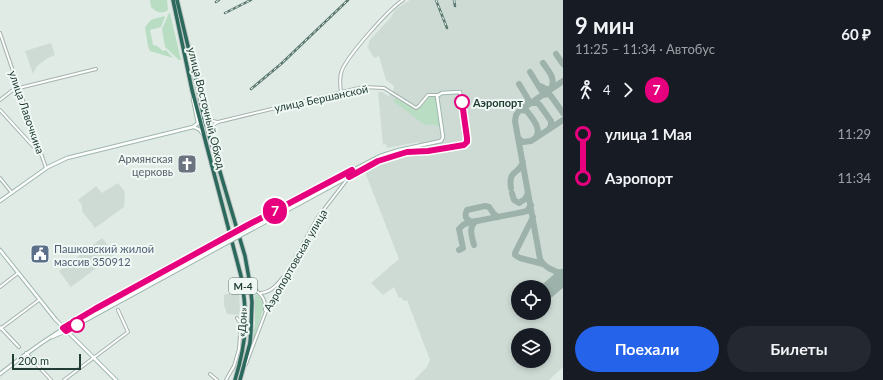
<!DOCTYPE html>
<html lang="ru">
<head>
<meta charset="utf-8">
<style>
  :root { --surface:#171b24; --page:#242831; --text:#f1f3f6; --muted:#9ea1a6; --accent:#2563eb }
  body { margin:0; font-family:Lato,sans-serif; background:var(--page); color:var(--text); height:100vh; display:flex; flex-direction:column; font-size:15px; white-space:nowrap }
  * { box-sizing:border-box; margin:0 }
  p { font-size:13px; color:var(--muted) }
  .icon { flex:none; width:22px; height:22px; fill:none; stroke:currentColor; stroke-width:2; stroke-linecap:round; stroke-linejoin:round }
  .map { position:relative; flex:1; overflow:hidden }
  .details { display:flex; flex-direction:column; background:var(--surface); width:320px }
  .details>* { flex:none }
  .badge { padding:0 8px; border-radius:13px; font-size:14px; line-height:26px }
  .fabs { position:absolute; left:511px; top:280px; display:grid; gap:8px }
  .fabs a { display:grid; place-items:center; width:40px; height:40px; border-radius:50%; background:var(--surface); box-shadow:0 2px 6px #0003; font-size:20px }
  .scale { position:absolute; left:12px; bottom:10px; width:69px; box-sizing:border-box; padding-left:4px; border:2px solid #203c35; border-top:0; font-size:11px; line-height:14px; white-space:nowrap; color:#203c35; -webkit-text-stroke:3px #f0f8f4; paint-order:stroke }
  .map>.badge { position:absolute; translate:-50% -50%; box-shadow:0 0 0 2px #fff }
  .legs { display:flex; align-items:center; gap:6px; height:44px; padding:0 12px; font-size:13px }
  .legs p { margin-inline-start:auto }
  .summary { display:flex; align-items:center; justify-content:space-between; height:68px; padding:0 12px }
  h1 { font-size:22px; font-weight:700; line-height:30px }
  .cta { display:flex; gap:8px; margin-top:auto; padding:8px 12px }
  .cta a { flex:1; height:46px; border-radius:24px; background:var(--accent); color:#fff; font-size:16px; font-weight:700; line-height:46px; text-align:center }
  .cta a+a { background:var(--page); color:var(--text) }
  ul { padding:0 12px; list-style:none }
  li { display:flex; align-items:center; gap:14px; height:44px; font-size:15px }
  li i { display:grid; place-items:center; width:6px; height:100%; margin:0 5px; background:currentColor }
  li i::after { content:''; width:10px; height:10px; margin:-5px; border:3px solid; border-radius:50%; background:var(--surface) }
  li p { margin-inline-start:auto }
  li:first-child i { background:linear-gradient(#0000 50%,currentColor 0) }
  li:last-child i { background:linear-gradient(currentColor 50%,#0000 0) }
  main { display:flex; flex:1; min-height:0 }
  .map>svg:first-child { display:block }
</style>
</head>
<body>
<main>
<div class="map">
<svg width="563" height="380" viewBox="0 0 563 380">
  <rect width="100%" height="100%" fill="#e0ebe6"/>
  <!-- built -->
  <path fill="#cedbd5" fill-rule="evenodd" d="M410 0H563V367L549 380H414L427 367 430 360 407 300 404 301 401 297 399 298 394 287 383 295 371 283 399 259 365 172 390 160 409 155H419L420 151 419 142 387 148 386 144 383 145 378 92H382L389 96 393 91 394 86 386 80 379 56 374 58 367 46 369 45V41L391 17 396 9ZM518 287H544V313H518ZM518 335H544V361H518Z
    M51 43 55 55 48 58 37 66 33 74 25 51Z
    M118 183 125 192 124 207 95 228 82 211V205L78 200 96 186 102 193Z
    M102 238 115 254 71 287 59 271Z
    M239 290 240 311 239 315 227 314 224 305V295Z"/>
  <!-- green -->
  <path fill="#b8ddc2" d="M150 0H167L168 9 167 11C161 14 156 12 151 7Z
    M169 13H170L181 60H179L165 47 162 29Z
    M164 16 165 17 161 27 150 30 153 45 157 46 163 51 166 50 173 58 150 51 148 46 145 27 151 20Z
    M186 53H188L197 86 202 117 233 225 232 226 204 125Z
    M435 95 440 127 432 124 425 125 393 101 397 97C404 102 412 110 420 107 424 102 427 96 435 95Z
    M255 293 262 299 264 307 250 351 255 325Z"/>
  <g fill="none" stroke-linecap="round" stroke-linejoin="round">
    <!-- taxiway -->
    <path stroke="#9db2ab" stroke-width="6" d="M556 54 563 64
      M530 72 541 90
      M563 81 519 111 516 115 515 121 540 259C544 267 554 272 563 273
      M519 84 528 99 525 107
      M540 86 546 89H551C556 78 549 72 543 63
      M543 95 548 94 551 96 563 113
      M531 103H536L539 104 551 121V125L549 129
      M521 110 527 111C532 118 542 129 536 137
      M518 138 523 142 531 141 563 120
      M511 188C508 169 519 175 523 162
      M512 193 514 200 519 203 525 199 528 193
      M533 217 515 253V255L520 258 543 264
      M473 222C466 221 464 216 467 210L485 206 489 207 494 214 498 217
      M474 245C472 237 468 227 476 221
      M459 250 463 248 459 229 463 225 467 223 523 212 527 211 531 205"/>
    <!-- runway -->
    <path stroke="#9db2ab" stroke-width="16" d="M547 291 563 277"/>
    <defs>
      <path id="street" d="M0 33 46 168
        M19 88 96 69
        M341 92C340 85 339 77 342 70 349 54 388 10 403 0
        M0 100 18 86
        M0 110 42 156
        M205 114 209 120 217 122
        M213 142C211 133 208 127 218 122L363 87 384 88 416 108 419 106 428 95H438
        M0 178 12 193
        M251 284C258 295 266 294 265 310
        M0 287 18 273
        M261 293C271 292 277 285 283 277
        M0 327 19 347
        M0 329 39 300
        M26 353 51 380
        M246 364 268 306 318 217 349 177 352 171
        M210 374 217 380
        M64 380 128 332 118 310
        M226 380 234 366 239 349 241 324 237 318"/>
      <path id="secondary" d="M194 127 200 130 202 133
        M0 201 48 167 67 158 193 127 198 123 193 99
        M246 226 380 156 399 150 441 141 443 137 437 96 442 93 460 92 467 138 466 144 446 148 407 152 378 161 247 232
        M0 250 56 320 116 380
        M52 337 66 331 225 244
        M0 374C68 319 147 280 224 238"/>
      <path id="highway" d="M173 0 192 90 241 276C248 317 247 340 235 380
        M177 0 197 84 204 118 245 256 250 284 252 302 251 330 250 343 240 380"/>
    </defs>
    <!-- street casing -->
    <use href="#street" stroke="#a3b3ad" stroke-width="4"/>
    <!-- secondary casing -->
    <use href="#secondary" stroke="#9eb7af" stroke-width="4.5"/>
    <!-- highway casing -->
    <use href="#highway" stroke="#c1c8c6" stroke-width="5.5"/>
    <!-- street -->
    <use href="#street" stroke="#fff" stroke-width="2"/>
    <!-- secondary -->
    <use href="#secondary" stroke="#fff" stroke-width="2.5"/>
    <!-- highway -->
    <use href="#highway" stroke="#2b695d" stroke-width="3.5"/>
    <defs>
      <path id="rail" d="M436 0 447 28
        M454 0 455 6
        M216 2 219 0
        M225 13 251 0
        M251 89 281 64 348 0"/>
    </defs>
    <!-- rail casing -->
    <use href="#rail" stroke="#5a7870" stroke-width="2.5"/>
    <!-- rail -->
    <use href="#rail" stroke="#f0f8f4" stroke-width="1" stroke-dasharray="3" stroke-linecap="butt"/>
    <defs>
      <path id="secondary-bridge" d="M224 238 246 226
        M225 244 247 232"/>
    </defs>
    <!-- secondary-bridge casing -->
    <use href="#secondary-bridge" stroke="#9eb7af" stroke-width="4.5" stroke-linecap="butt"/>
    <!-- secondary-bridge -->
    <use href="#secondary-bridge" stroke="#fff" stroke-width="2.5"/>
  </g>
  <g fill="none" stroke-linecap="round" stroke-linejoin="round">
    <defs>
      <path id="line-1" d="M77 325 66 331 63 328 95 309 246 226 352 170 349 177 378 161 394 156 407 152 428 151 464 145 467 142V138L462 102"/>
    </defs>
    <!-- line-1 casing -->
    <use href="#line-1" stroke="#fff" stroke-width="9"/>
    <!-- line-1 -->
    <use href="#line-1" stroke="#e6007e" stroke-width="6"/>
  </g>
  <!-- icons -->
  <defs>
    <symbol id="church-square" viewBox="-11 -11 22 22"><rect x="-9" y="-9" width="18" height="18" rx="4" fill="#6b7280" stroke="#f0f8f4"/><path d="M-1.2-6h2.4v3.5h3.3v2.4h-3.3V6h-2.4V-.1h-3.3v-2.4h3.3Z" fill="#fff"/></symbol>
    <symbol id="civic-square" viewBox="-11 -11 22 22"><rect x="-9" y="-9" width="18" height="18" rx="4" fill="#5c6f8a" stroke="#f0f8f4"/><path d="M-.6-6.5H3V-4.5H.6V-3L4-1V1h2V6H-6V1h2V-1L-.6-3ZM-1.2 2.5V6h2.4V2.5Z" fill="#fff"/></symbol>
  </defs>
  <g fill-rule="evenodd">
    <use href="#church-square" x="176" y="153" width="22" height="22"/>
    <use href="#civic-square" x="29" y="243" width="22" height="22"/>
  </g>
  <!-- markers -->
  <g fill="#fff" stroke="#e6007e" stroke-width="2">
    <circle cx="462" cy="102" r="7"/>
    <circle cx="77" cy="325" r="7"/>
  </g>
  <g text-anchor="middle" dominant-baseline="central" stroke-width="4" stroke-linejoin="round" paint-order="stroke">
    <!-- shield labels -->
    <rect fill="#f0f8f4" stroke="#5e746e" stroke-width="1" x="229" y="278" width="28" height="16" rx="3"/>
    <g font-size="10" font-weight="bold" fill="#203c35">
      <text x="243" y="286">М-4</text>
    </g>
    <!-- street labels -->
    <g font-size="11" fill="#203c35" stroke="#f0f8f4">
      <text transform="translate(321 98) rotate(-12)">улица Бершанской</text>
      <text transform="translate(207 108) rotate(76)">улица Восточный Обход</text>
      <text transform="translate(27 112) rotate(71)">улица Лавочкина</text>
      <text transform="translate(295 260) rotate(-60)">Аэропортовская улица</text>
      <text transform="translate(242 322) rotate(-86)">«Дон»</text>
    </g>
    <!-- stop labels -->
    <g font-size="11" font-weight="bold" fill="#203c35" stroke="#f0f8f4" text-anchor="start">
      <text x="473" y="102">Аэропорт</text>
    </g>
    <!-- worship labels -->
    <g font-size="11" fill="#5b616d" stroke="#f0f8f4" text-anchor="end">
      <text x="173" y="158">Армянская<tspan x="173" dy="13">церковь</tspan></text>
    </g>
    <!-- service labels -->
    <g font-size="11" fill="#4e5e75" stroke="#f0f8f4" text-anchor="start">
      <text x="54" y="248">Пашковский жилой<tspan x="54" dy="13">массив 350912</tspan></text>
    </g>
  </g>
</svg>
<div class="fabs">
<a><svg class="icon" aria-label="locate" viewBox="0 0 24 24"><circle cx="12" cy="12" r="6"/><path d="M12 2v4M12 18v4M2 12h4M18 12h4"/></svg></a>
<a><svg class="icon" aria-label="layers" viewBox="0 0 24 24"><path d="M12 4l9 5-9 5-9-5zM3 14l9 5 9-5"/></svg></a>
</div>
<div class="scale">200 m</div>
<b class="badge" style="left:275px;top:211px;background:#e6007e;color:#fff">7</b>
</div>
<section class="details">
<div class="summary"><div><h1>9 мин</h1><p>11:25 – 11:34 · Автобус</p></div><b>60 ₽</b></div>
<div class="legs"><svg class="icon" aria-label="walk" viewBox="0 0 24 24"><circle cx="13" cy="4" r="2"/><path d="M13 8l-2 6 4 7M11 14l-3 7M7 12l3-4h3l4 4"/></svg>4<svg class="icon" aria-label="forward" viewBox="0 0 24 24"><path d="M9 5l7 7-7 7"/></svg><b class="badge" style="background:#e6007e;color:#fff">7</b></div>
<ul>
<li><i style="color:#e6007e"></i><b>улица 1 Мая</b><p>11:29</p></li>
<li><i style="color:#e6007e"></i><b>Аэропорт</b><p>11:34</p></li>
</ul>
<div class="cta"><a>Поехали</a><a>Билеты</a></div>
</section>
</main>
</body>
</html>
